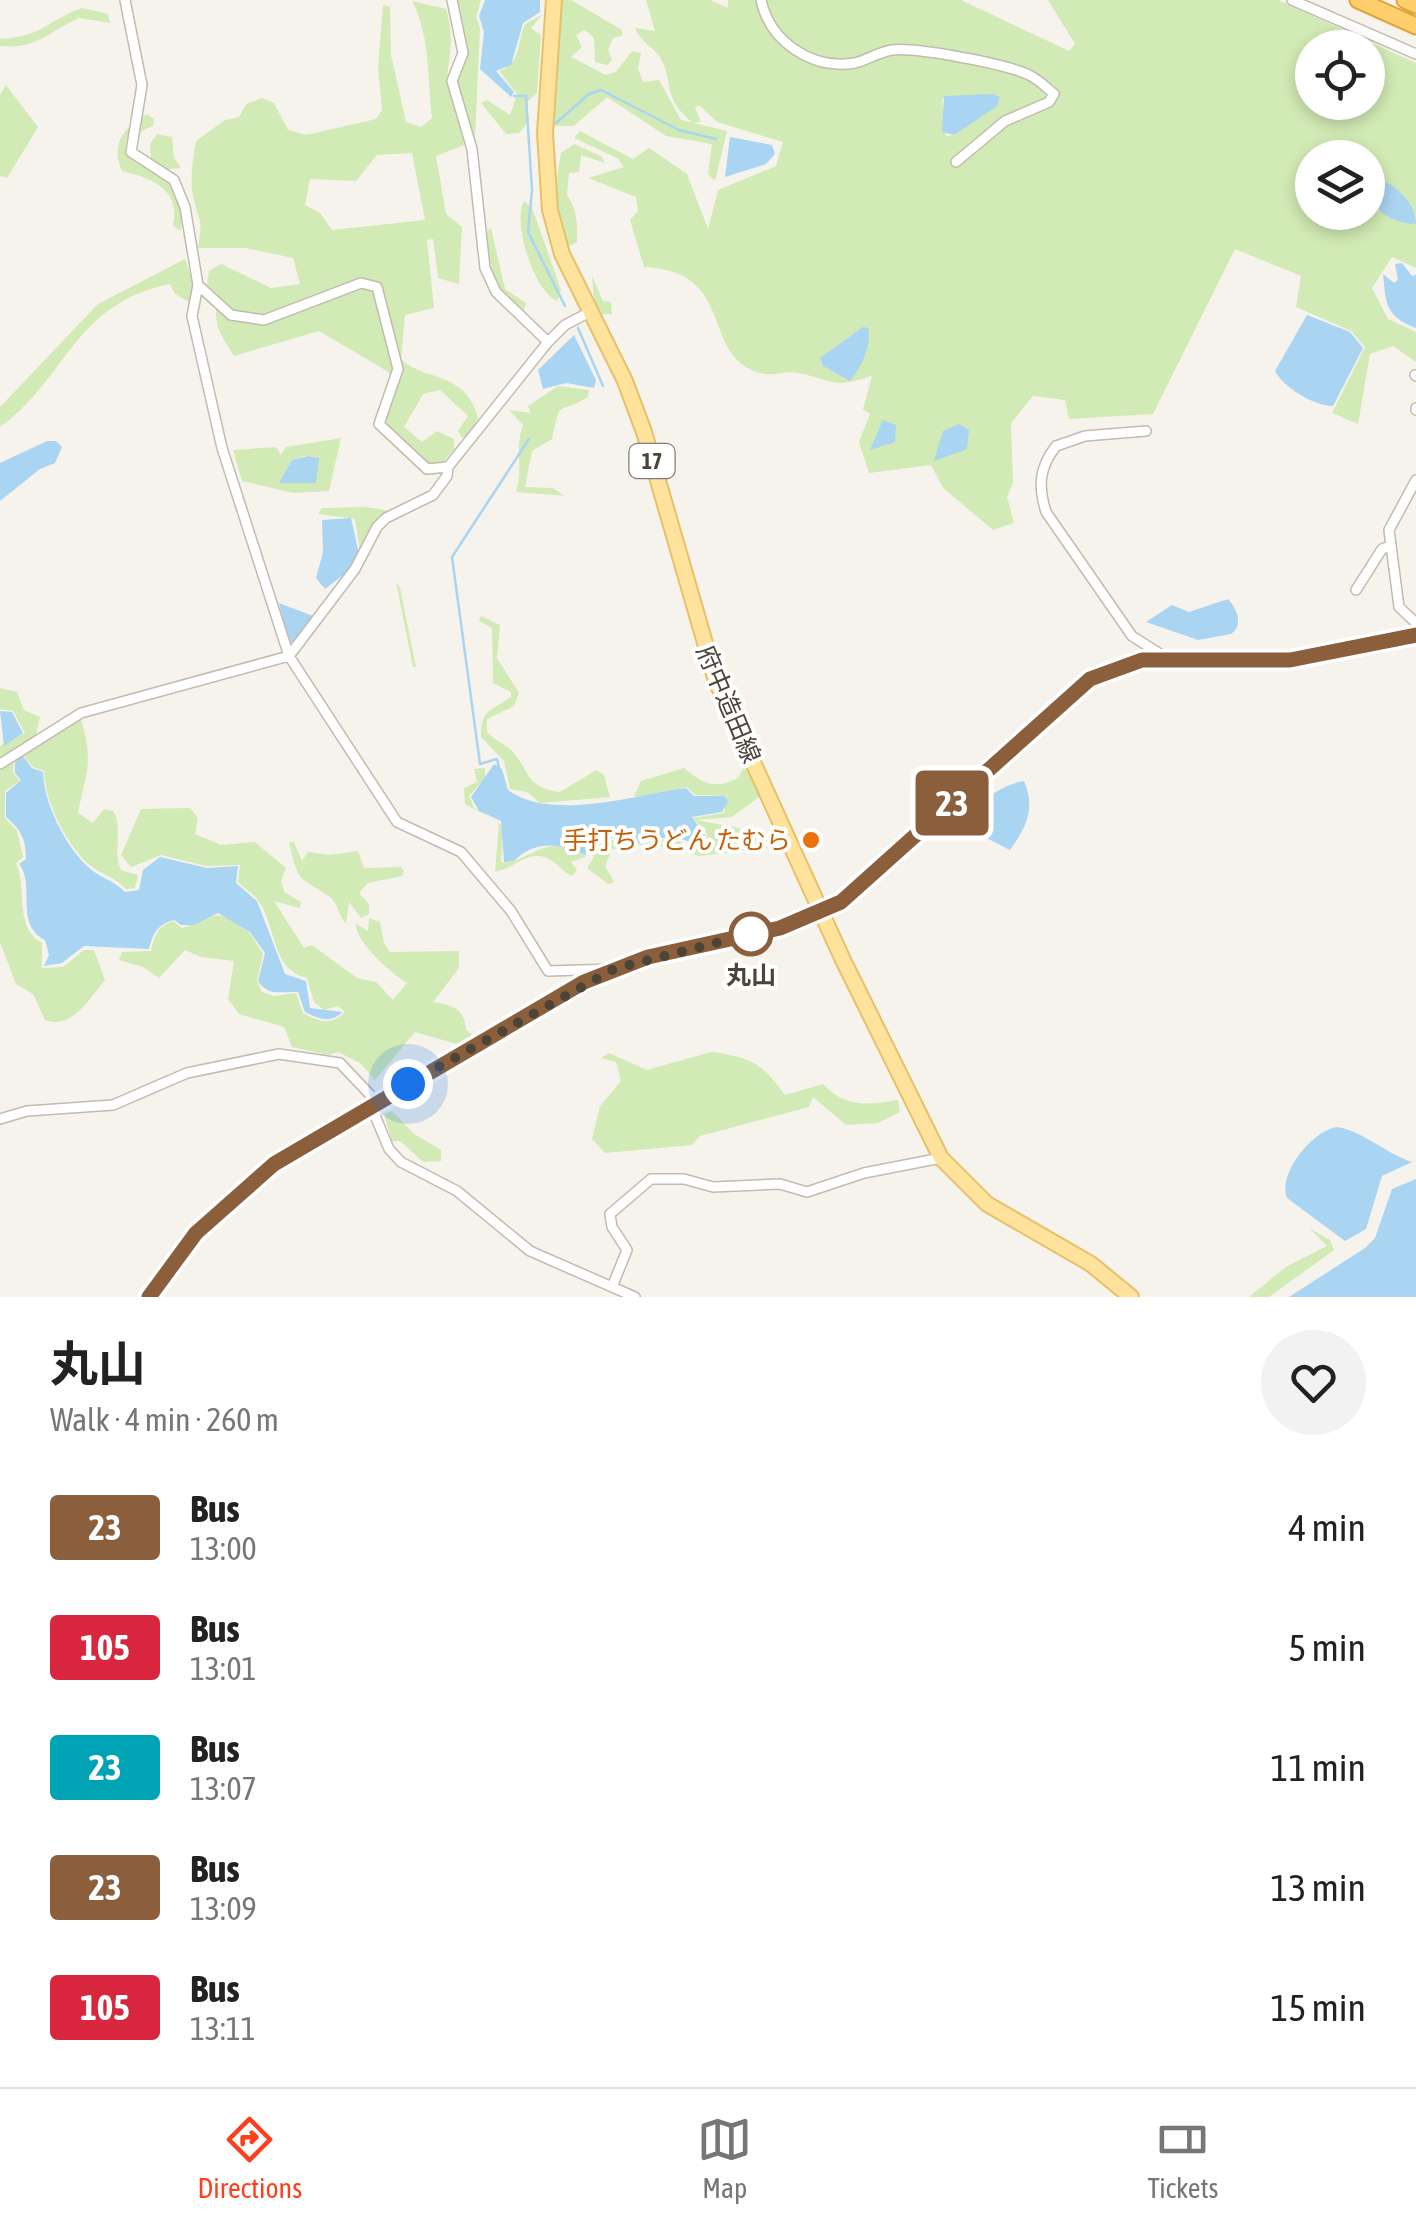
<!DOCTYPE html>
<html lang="en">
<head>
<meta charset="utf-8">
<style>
  :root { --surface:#fff; --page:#f2f2f2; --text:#222; --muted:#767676; --line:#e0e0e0; --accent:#fc3f1d }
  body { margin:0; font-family:"Asap Condensed","Noto Sans JP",sans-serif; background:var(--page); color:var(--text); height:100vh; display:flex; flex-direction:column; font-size:38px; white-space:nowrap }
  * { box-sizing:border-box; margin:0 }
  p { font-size:32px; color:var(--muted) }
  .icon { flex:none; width:55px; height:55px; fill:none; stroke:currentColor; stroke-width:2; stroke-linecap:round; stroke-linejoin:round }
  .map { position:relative; height:1297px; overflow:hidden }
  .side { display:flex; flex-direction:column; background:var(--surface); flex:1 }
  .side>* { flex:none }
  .badge { padding:0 20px; border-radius:8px; font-size:35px; line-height:65px }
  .fabs { position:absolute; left:1295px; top:30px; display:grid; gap:20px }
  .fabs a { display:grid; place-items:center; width:90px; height:90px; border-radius:50%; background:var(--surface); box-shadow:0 5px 15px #0003; font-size:50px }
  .you { position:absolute; width:50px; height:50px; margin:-25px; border:8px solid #fff; border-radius:50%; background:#1a73e8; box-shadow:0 0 0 15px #1a73e833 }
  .map>.badge { position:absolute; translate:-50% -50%; box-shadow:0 0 0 5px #fff }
  .round { display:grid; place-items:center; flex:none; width:105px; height:105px; border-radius:52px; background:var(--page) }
  .headline { display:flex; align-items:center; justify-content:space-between; height:170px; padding:0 50px }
  h1 { font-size:48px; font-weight:700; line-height:75px }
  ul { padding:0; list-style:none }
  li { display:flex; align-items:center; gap:30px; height:120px; padding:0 50px }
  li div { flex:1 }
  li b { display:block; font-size:38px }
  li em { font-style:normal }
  li .badge { min-width:110px; font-weight:700; text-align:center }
  .dock { display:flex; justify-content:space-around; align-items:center; height:140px; border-top:2px solid var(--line); background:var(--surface); font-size:28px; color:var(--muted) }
  .dock a { display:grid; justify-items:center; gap:5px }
  .dock .on { color:var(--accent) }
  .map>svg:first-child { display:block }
</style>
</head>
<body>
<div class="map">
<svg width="1416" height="1297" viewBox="0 0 1416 1297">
  <rect width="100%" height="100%" fill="#f6f3ec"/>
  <!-- green -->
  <path fill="#d2eab5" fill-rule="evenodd" d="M457 0H481L476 17 480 28 475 137 456 80 467 53Z
    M560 0H571L622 30V36L613 38 608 50 612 60 607 65 595 62 594 38 585 30 576 35 582 47 571 57 606 75 616 72 632 51 641 53 638 68 643 82 659 80 681 120 727 131 715 181 708 174 712 144 666 136 607 97 574 126H553Z
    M646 0H710L728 8V0H961L1069 51 1075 44 1048 0H1278L1416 63V268L1392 257 1372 288 1388 319 1416 332V362L1393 346 1370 354 1358 424 1332 413 1365 347 1351 331 1296 307 1301 276 1235 249 1153 414 1069 419 1065 400 1033 396 1011 423 1013 483 1007 497 1014 523 993 530 943 488 931 465 869 473 859 442 870 414 863 409 872 376C831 389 837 381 798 373 786 370 772 377 760 373 699 356 738 271 644 267L630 220 638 211 636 197 588 178 624 167 617 158 574 138 580 131 633 159 649 148 687 174 708 229 718 190 776 166 783 142 717 122 699 105 695 108 701 122 693 123C662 98 674 84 661 59 654 47 641 43 635 28L655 31ZM1312 48H1368V102H1312ZM942 98 982 113 954 135 946 136ZM1312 158H1368V212H1312Z
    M412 1 446 9C455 38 449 53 447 82 447 91 462 128 464 145L436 156 446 214 462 227 459 284 438 278 433 239 427 240 434 308 405 315 401 359C424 382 466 370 478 418L470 434 462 438 458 431 468 416 440 390 423 394 404 427 422 442 437 431 454 439V449L442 463 428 465 386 428 383 421 397 386 387 371 319 331 234 356C220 334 211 322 219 296L207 285 209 271 221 264 271 288 300 284 293 258 246 248H198C203 217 200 226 194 200 189 182 193 159 196 141L225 120 239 117 246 104 262 98 274 103 288 130 306 135 376 119 382 110 378 67 383 5 390 7 391 55 406 122 421 127 432 118C427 77 431 38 412 1ZM412 153 425 220 332 230 320 213 305 205 310 179 356 181 377 155Z
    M82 8 108 14 110 23 79 18C47 32 39 49 0 46V39C43 37 47 20 82 8Z
    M543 14 531 28 541 35 537 93 526 103 529 121 519 133 506 134 481 103 487 100 510 115 517 94 499 71C522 63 516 44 525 24Z
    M6 85 38 127 7 178 0 176V95Z
    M147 114 154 119 153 126 127 137 125 151 137 164 151 159 150 144 157 134 172 137 174 158 181 168 167 169 160 176C176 186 188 213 180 231L173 225C181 189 151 178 122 171 110 145 124 127 147 114Z
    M574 144 601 156 605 163 581 155 579 172 569 173 567 195C578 211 577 223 577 242L570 246C549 219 556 184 561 153Z
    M524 201 533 210 561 290 557 301C534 291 512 223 524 201Z
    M491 228 505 289 526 303 524 310C493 299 489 259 487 231Z
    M185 259 193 282 189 302 175 294 170 284C73 304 67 379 0 427V407L98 304Z
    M592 276 603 301 611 302 612 314H595Z
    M558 386 589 390 588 397C555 417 562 396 552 439L532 451 525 487 553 488 565 496 516 492C524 469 514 450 523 425L509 410 531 413 528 406Z
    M341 438 329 491 293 493 242 481 233 450 276 447 281 455 286 447ZM304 456 317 457 316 478 279 483 292 460Z
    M365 507 391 511 360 552 355 519 318 514 322 508Z
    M396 582 400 588 416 667H413Z
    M481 616 500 625 497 658 519 693 514 706 487 719V732C495 741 507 745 513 752 531 773 525 787 560 792L596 770 604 775 610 797 540 803 527 792 510 789 504 761 481 737C480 710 491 711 511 697V692L493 683 492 628 479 621Z
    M0 688 17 692 24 710 40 717 36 735 45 742 81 720C94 762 86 772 78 813L93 823 104 809 113 811C124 829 112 850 121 870L138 875 135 888 126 889C116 877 99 874 87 863 65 841 45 802 44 771L33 767 23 755 14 759 13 773 20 780 5 791V818L17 831 23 857 16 863C28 887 13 927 42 943V968L63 967 84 950H94L105 980C89 999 72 1030 45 1020L33 994 16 984 0 942V746L25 733 13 711 0 709Z
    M485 768V778L469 796 474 808 503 826 501 862C519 866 539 842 564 846 573 847 578 854 587 856L571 862 577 870 572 876C562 872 558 863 547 858 529 850 512 869 495 872L499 823 465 804 464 788 477 782 474 769Z
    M684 768C703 784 715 790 738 778L743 769 753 770 763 794 732 817 696 820 743 829 768 848 699 856 650 844 612 849 605 866 614 882 608 884 587 868 594 857 590 852 595 842 612 840 628 847 671 838 695 848 705 844 707 834 693 818 724 813 727 796 695 795 687 787 643 799 634 796 641 781Z
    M190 808 198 818 195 834 221 845 255 842 286 868 281 881 284 892 301 902 300 908 274 901 304 948 312 945 357 978 376 982 393 1000 407 983C392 974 355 942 356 924L368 931 369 918 380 922 384 943 390 952 459 951V968L433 1002C452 1005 465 1009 466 1030L475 1036 460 1045 415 1032 375 1080 360 1063 338 1052 328 1055 292 1047 284 1027 239 1014 228 999 234 961 201 957 185 950 159 978 143 967 119 960 122 952 151 951C155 935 157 927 173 921L182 928 216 915 232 919 250 933 263 954 257 981 262 992 274 996 296 993 303 1013C320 1022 331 1026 345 1012L338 1006 324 1010 314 1002 307 978C270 969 277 924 257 899 252 893 244 888 238 882L240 865 206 866 161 855 131 867 121 855 141 809Z
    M289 842H294L302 861 308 852 330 855 358 851 364 868 401 867 404 871 402 876 368 883 359 893 369 904V914L361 918 349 902 346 924C339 917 338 903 330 897 298 874 299 886 289 842Z
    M711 1052C751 1057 762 1063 785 1095L823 1084C846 1108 866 1105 898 1100L900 1112 878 1123 846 1125 813 1097 809 1107 700 1136 692 1145 605 1153 592 1139 600 1106 621 1081 616 1062 601 1058 609 1053 647 1070Z
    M392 1111 414 1134 441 1150V1161L423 1162 400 1141H392L384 1114Z
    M1309 1228 1330 1240 1334 1250 1269 1297H1249L1287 1266 1327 1246Z"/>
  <!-- water -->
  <path fill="#a9d4f2" d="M485 0H540V12L523 23 511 65 496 71 514 92 511 97 480 69 484 32 479 16Z
    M993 94 1000 97 997 106 954 135 942 132 944 96Z
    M730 137 772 145 775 154 766 164 725 177Z
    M1368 173C1389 181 1416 199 1416 224 1384 222 1367 205 1368 173Z
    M1402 263 1412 276 1416 275V328C1385 316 1386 304 1383 274L1394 283 1398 280 1395 264Z
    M1307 315 1350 332 1363 348 1333 406C1314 406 1283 387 1275 371Z
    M863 327 868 328C872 346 861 367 850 381L823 366 820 358Z
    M574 335 596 380 594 388 566 383 543 389 538 370Z
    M883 420 896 425 895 442 870 450Z
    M959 424 969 430 967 449 934 461 943 431Z
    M47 441H56L62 447 55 463 40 469 0 501V463Z
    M308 456 319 458 316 483H279L292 460Z
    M351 518 359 554 346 573 325 589 316 578 323 552 322 520Z
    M1228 599C1237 609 1244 625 1231 634L1198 640 1146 622 1172 605 1189 612Z
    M279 603 313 616 294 643 288 641Z
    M0 711 12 712 23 733 4 746Z
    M23 756 32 768 43 772C44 803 64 843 86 865 97 877 114 880 125 892L139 890 143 870 160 857 207 868 238 866 236 883 257 901 285 974 306 981 310 1008 343 1012C329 1024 320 1019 305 1012L298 992C282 991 268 997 258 981L265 953 250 932 218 913 194 925H181L174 920C158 924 153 933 149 949L84 946 62 963 44 966 49 955 45 940C14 924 36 885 19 864L26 859C26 839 21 830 6 817V793L21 780 15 773V759Z
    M494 764 502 769 508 790C551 822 635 795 686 788L694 796H725L728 802 722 812 692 817 705 835 700 845 672 836 627 846 613 838 597 839 585 855C560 844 537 839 514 861L504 862 501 821 479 811 471 797Z
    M1024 781C1036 809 1026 827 1010 850L963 826C973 805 1001 784 1024 781Z
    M1337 1127C1365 1132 1385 1153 1412 1162L1382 1176 1366 1229 1345 1241 1287 1198C1277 1174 1313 1130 1337 1127Z
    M1416 1179V1297H1289L1365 1248 1375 1238 1392 1189Z"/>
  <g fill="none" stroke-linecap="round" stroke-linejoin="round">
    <!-- stream -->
    <path stroke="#a9d4f2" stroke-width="2.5" d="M514 96H526L532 190 528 232 565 306
      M556 123 589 94 601 90 679 130 716 139
      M578 328 603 386
      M499 768 497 759 480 764 452 557 529 439"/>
    <defs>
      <path id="minor" d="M125 0 142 85 131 152 174 180 185 207 198 285 231 315 264 320 361 283 377 287 398 369 379 424 427 469 448 467
        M452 0 463 53 452 81 472 149 485 268 496 292 548 342
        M761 0C770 42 812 70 855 63 867 60 879 52 892 50 915 47 1007 64 1029 75 1038 79 1046 87 1054 94L1049 102 1005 121 956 162
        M1292 0 1416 54
        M198 285 192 316 222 448 289 656 397 822 461 852 511 911 548 971 614 969
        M1415 375 1416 376
        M1416 408V410
        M1146 431 1085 436 1056 446C1039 468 1038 486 1046 512L1132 636 1168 659
        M1416 480 1389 530 1399 607 1416 623
        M1356 590 1382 549 1390 546
        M0 764 81 713 289 656 355 569 377 527 386 518 433 495 447 476 448 467 548 342 565 325 588 313
        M371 1106 389 1149 401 1162 457 1191 530 1251 635 1297
        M0 1119 27 1111 113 1105 187 1073 279 1054 340 1063 377 1102
        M612 1287 627 1250 612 1227 610 1214 651 1179H684L713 1187 780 1184 807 1192 864 1173 941 1158"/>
      <path id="secondary" d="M149 1297 197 1233 274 1164 561 996 648 957 803 920 853 894 1090 679 1142 660H1290L1416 635"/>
      <path id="primary" d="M554 0 545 133 550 210 562 254 625 381 644 432 716 681 843 960 941 1158 987 1204 1091 1264 1131 1297"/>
      <path id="motorway" d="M1358 0 1416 26
        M1405 0 1416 5"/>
    </defs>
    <!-- minor casing -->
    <use href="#minor" stroke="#c2bbae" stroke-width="12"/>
    <!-- secondary casing -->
    <use href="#secondary" stroke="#d6c79b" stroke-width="16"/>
    <!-- primary casing -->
    <use href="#primary" stroke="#e6c16a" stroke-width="18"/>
    <!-- motorway casing -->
    <use href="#motorway" stroke="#e0a43c" stroke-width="19"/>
    <!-- minor -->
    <use href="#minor" stroke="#fff" stroke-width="9"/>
    <!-- secondary -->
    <use href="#secondary" stroke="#fff3cd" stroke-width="12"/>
    <!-- primary -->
    <use href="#primary" stroke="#ffe39c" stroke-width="14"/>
    <!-- motorway -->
    <use href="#motorway" stroke="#ffcf6e" stroke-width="15"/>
  </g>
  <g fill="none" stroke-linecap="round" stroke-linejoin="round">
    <defs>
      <path id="line" d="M149 1297 196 1233 274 1164 584 982 648 957 780 928 841 902 1090 679 1142 660H1290L1416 635"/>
    </defs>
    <!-- line casing -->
    <use href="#line" stroke="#fff" stroke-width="22"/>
    <!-- line -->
    <use href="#line" stroke="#8b5e3c" stroke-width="15"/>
    <!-- walk -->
    <path stroke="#4b4439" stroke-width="10" stroke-dasharray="0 18" d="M408 1084 614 969 751 934"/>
  </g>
  <!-- markers -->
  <circle fill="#e8710a" stroke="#fff" stroke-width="4" cx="811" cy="840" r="10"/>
  <circle fill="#fff" stroke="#8b5e3c" stroke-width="5" cx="751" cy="934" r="20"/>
  <g text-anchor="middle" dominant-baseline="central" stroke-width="8" stroke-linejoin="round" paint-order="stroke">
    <!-- shield labels -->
    <rect fill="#fff" stroke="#817c74" stroke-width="2.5" x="629.5" y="444" width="45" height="34" rx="8"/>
    <g font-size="22" font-weight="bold" fill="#4b4439">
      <text x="652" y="461">17</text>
    </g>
    <!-- street labels -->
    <g font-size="25" fill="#4b4439" stroke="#fff">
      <text transform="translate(729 704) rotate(67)">府中造田線</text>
    </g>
    <!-- food labels -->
    <g font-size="25" fill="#c56008" stroke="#fff" text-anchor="end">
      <text x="791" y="840">手打ちうどん たむら</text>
    </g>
    <!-- stop labels -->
    <g font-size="25" font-weight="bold" fill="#4b4439" stroke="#fff">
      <text x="751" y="975">丸山</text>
    </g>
  </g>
</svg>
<div class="fabs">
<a><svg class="icon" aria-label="locate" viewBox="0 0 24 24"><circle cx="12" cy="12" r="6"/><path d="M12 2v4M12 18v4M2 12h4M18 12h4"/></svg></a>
<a><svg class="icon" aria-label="layers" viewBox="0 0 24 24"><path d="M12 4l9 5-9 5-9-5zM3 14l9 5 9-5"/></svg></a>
</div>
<div class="you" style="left:408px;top:1084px"></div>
<b class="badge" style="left:952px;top:803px;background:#8b5e3c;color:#fff">23</b>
</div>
<section class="side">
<div class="headline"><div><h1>丸山</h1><p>Walk · 4 min · 260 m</p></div><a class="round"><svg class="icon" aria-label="heart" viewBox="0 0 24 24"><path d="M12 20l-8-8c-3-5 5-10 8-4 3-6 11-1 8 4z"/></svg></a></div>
<ul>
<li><span class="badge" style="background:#8b5e3c;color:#fff">23</span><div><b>Bus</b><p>13:00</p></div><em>4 min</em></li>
<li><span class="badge" style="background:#d7263d;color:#fff">105</span><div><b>Bus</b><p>13:01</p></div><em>5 min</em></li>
<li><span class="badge" style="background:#00a3b4;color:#fff">23</span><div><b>Bus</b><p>13:07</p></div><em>11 min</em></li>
<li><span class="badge" style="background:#8b5e3c;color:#fff">23</span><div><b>Bus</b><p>13:09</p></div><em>13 min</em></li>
<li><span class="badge" style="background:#d7263d;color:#fff">105</span><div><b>Bus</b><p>13:11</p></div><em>15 min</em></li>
</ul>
</section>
<nav class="dock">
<a class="on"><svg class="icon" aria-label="directions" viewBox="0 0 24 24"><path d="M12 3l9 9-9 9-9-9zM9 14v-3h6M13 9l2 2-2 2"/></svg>Directions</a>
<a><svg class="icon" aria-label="map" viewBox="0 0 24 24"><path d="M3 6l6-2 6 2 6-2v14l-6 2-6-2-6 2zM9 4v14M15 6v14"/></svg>Map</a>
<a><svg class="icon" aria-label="tickets" viewBox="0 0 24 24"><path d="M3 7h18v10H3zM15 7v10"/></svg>Tickets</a>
</nav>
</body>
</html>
